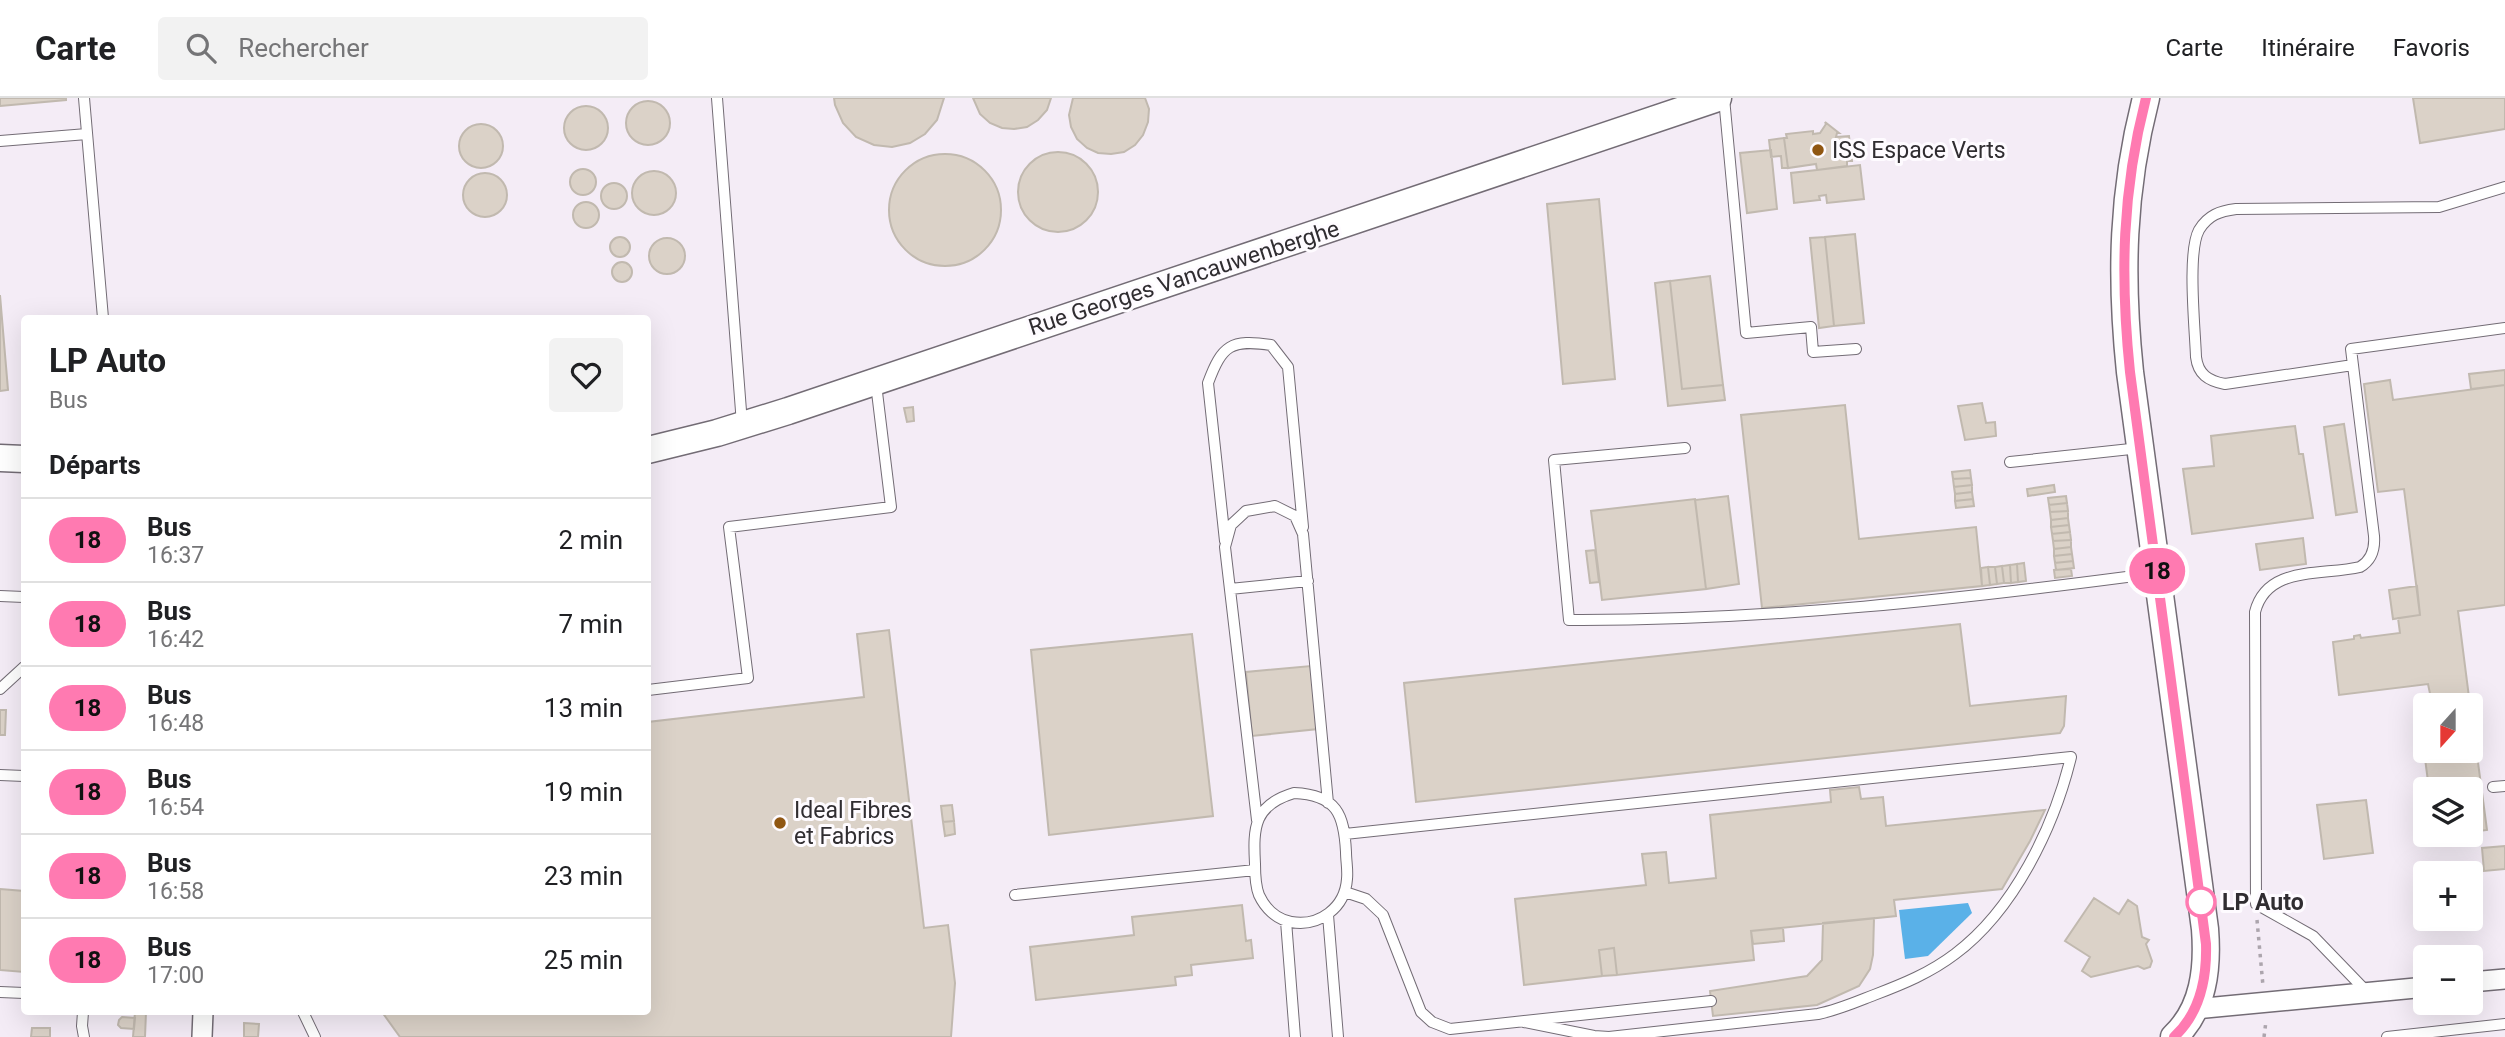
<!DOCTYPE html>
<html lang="fr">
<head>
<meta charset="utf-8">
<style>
  :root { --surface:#fff; --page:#f2f2f2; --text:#202124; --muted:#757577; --line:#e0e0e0 }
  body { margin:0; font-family:Roboto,sans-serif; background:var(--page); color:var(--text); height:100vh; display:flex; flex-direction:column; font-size:26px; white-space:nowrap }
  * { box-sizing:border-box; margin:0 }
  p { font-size:23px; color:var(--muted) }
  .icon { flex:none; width:38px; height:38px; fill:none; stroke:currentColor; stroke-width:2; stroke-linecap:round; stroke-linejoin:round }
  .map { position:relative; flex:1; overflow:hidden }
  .drawer { position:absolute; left:21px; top:217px; width:630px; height:700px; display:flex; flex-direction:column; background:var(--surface); border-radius:7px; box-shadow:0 7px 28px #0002 }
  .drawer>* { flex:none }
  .badge { padding:0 14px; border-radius:23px; font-size:24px; line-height:46px }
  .needle { width:46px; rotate:201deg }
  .fabs { position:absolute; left:2413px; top:595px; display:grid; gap:14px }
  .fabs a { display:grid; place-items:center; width:70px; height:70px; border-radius:7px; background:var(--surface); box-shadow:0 7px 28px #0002; font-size:35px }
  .map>.badge { position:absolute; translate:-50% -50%; box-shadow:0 0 0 4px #fff }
  h2 { padding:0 28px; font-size:26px; line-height:63px }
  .round { display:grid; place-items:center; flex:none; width:74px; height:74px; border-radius:7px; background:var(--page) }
  .headline { display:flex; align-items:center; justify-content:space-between; height:119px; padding:0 28px }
  h1 { font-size:33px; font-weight:700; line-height:52px }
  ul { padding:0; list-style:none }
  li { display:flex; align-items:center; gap:21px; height:84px; padding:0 28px; border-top:2px solid var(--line) }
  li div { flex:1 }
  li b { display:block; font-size:26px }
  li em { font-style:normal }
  li .badge { min-width:77px; font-weight:700; text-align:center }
  header { display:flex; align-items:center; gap:42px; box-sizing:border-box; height:98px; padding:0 35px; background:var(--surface); border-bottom:2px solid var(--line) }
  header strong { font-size:33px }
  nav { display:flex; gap:38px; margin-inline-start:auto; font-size:24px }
  .search { width:490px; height:63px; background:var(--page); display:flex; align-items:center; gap:18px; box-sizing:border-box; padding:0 24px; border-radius:7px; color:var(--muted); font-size:26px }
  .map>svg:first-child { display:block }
</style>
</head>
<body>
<header>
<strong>Carte</strong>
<div class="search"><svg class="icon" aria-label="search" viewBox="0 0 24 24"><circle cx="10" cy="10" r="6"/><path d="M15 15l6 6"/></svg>Rechercher</div>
<nav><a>Carte</a><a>Itinéraire</a><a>Favoris</a></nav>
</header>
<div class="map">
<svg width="2505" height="939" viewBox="0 0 2505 939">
  <rect width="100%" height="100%" fill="#f4ecf6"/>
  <!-- water -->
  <path fill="#5ab1e8" d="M1968 805 1972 815 1928 858 1905 861 1899 812Z"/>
  <!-- building -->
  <path fill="#dbd2c8" stroke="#c1b9af" stroke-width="2" d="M0 0H66V2L0 8Z
    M834 0H944L937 22 925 36 910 45 892 49 874 47 856 39 843 25 835 7Z
    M973 0H1051L1047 12 1038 22 1027 29 1014 31 1002 30 990 25 980 16Z
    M1073 0H1145L1149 11 1148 24 1143 37 1135 47 1124 54 1111 56 1098 55 1087 50 1077 41 1071 29 1069 17Z
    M2413 0H2505V31L2420 45Z
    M626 25a22 22 0 1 1 44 0a22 22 0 1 1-44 0Z
    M564 30a22 22 0 1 1 44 0a22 22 0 1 1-44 0Z
    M1825 24 1839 35H1837L1836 39 1849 38 1852 63H1847V68L1817 72 1816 66 1788 70 1784 40H1787L1786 36 1813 33V36L1820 35 1826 26Z
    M459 48a22 22 0 1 1 44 0a22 22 0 1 1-44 0Z
    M1784 40 1788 70H1782L1781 58 1771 59 1769 42Z
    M1771 52 1777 111 1747 115 1740 55Z
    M1018 94a40 40 0 1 1 80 0a40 40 0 1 1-80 0Z
    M889 112a56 56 0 1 1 112 0a56 56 0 1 1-112 0Z
    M1860 67 1864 101 1827 105 1826 97 1819 98 1820 102H1819L1794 105 1791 75Z
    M570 84a13 13 0 1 1 26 0a13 13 0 1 1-26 0Z
    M632 95a22 22 0 1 1 44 0a22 22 0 1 1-44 0Z
    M463 97a22 22 0 1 1 44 0a22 22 0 1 1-44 0Z
    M601 98a13 13 0 1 1 26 0a13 13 0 1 1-26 0Z
    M1599 101 1615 281 1563 286 1547 106Z
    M573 117a13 13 0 1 1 26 0a13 13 0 1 1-26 0Z
    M1855 136 1864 225 1834 228 1825 139Z
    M610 149a10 10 0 1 1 20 0a10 10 0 1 1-20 0Z
    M1825 139 1834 228 1819 230 1810 140Z
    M649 158a18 18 0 1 1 36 0a18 18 0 1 1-36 0Z
    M612 174a10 10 0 1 1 20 0a10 10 0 1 1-20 0Z
    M1710 178 1723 287 1682 291 1670 183Z
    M1670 183 1682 291 1723 287 1725 302 1668 308 1655 185Z
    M0 197 8 292 0 293Z
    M2505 272V287L2471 291 2469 276Z
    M2390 282 2393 302 2505 287V507L2458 513 2470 607H2426V653H2471V612L2487 732 2471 734V691H2429L2418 607 2432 605 2428 586 2339 597 2333 544 2354 541V538L2360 537 2361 540 2400 535 2398 520 2420 517 2404 391 2378 394 2364 286Z
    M1982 305 1986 325 1995 324 1996 338 1965 342 1958 308Z
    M1845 307 1859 441 1976 429 1982 488 1762 510 1741 317Z
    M913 309 914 323 907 324 904 310Z
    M2344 326 2357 414 2336 417 2324 329Z
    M2295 328 2299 356H2303L2313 420 2192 436 2183 371 2214 368 2211 338Z
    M1970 372 1971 380 1953 381 1952 374Z
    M1971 380 1972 387 1954 389 1953 381Z
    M1972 387V394L1955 396 1954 389Z
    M2054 387 2055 394 2028 398 2027 391Z
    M1972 394 1973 401 1955 403V396Z
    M1728 398 1739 486 1706 491 1695 402Z
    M2066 398 2067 405 2049 407 2048 400Z
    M1695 401 1706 491 1602 502 1591 413Z
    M1973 401 1974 408 1956 410 1955 403Z
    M2067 405 2068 413 2050 414 2049 407Z
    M2068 413V420L2051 422 2050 414Z
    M2068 420 2069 427 2051 429V422Z
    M2069 427 2070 434 2052 436 2051 429Z
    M2070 434 2071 442 2053 443 2052 436Z
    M2303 440 2306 466 2260 472 2256 446Z
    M2071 442V449L2054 451 2053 443Z
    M2071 449 2072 456 2054 458V451Z
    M1595 452 1599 484 1590 485 1586 453Z
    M2072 456 2073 463 2055 465 2054 458Z
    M2073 463 2074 470 2056 472 2055 465Z
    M2024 465 2026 483 2018 484 2017 466Z
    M2017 466 2018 484 2011 485 2010 467Z
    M2010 467 2011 485H2004L2002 468Z
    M2002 468 2004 485 1997 486 1995 469Z
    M1988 469 1990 487 1982 488 1981 470Z
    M1988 469H1995L1997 486 1990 487Z
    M2071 471 2072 478 2055 480 2054 472Z
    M2417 488 2420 517 2393 521 2389 492Z
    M1960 526 1970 608 2066 598 2064 628 2060 635 1416 704 1404 585Z
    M889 532 924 830 948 827 955 885 951 939H400L382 914H648V624L864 599 857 536Z
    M1192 536 1213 718 1049 737 1031 552Z
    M1311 568 1318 631 1252 638 1246 574Z
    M0 612H6L5 637H0Z
    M1859 689 1861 701 1883 699 1886 728 2045 712 2030 743 2002 791 1894 802 1896 818 1751 833 1754 862 1617 877 1614 850 1599 852 1602 878 1524 887 1515 801 1646 787 1642 756 1666 754 1669 785 1716 780 1710 717 1831 704 1830 692Z
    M2366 702 2373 755 2324 761 2317 707Z
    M952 707 954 723 943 724 941 708Z
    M954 723 955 736 945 738 943 724Z
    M2505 748V771L2484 773 2482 750Z
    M0 791 24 793V874L0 872Z
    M2094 800 2119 816 2128 802 2137 808 2142 839 2149 842 2146 846 2152 863 2150 869 2144 871 2138 868 2091 879 2082 873 2090 859 2065 843Z
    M1242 807 1246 843 1251 842 1253 860 1191 867 1192 877 1175 879 1176 887 1036 902 1030 849 1134 837 1132 819Z
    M1874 820 1873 857 1870 871 1859 888 1817 907 1713 918 1710 893 1807 878 1822 862 1823 825Z
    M1783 830 1784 843 1753 846 1751 833Z
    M1614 850 1617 877 1602 878 1599 852Z
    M135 914H146L145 939H133Z
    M122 919 135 920 134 931 121 930 118 927 119 922Z
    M244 925 259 926 258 939H244Z
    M32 930H50V939H31Z"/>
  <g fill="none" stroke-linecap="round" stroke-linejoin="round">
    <defs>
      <path id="lane" d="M84 0 103 220
        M717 0 742 326
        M1724 0 1746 235 1811 229 1813 254 1856 251
        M0 43 87 36
        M2353 267 2225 286C2208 283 2198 276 2196 259 2195 230 2187 154 2199 132 2208 117 2220 113 2236 111L2439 109 2505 89
        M1685 350 1554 362 1569 522C1766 523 1962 501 2157 475
        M2010 364 2140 350
        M1225 443 1208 285C1222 247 1231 241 1271 247L1288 269 1303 429
        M1230 491 1308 483
        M0 498 24 499
        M0 591 24 569
        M648 592 748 580 729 429 891 409 876 286
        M0 677 24 678
        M2493 689 2505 688
        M1294 695C1337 697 1344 716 1346 754 1346 763 1348 772 1347 781 1345 810 1319 829 1291 824 1276 821 1265 810 1259 797 1255 787 1255 776 1255 766 1253 729 1254 707 1294 695Z
        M1257 722 1225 449 1231 427 1246 413 1275 408 1295 418 1303 436 1328 705
        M1345 736 2071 659C2054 729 2014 812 1955 856 1930 875 1903 886 1874 897 1856 904 1838 912 1818 916L1609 939 1594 938 1524 924
        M1345 794 1366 801 1383 817 1421 914 1432 924 1450 931 1711 903
        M1015 797 1255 772
        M1328 817 1338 939
        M1286 823 1295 939
        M0 894 24 895
        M2367 894 2313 838 2256 806 2255 514C2267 467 2322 478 2360 469 2372 462 2375 451 2374 438L2351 251 2505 230
        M83 914 82 928 84 939
        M303 914 315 939
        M2387 939 2505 926"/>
      <path id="street" d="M2471 884 2505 881
        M2195 911 2426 889
        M202 939 203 914"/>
      <path id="secondary" d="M2146 0C2122 93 2120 178 2130 274L2205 831C2208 870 2204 911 2174 939
        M648 352 717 335 788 313 1718 0
        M0 360 24 361"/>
    </defs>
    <!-- lane casing -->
    <use href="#lane" stroke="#736c75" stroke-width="12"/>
    <!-- street casing -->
    <use href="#street" stroke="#736c75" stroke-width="22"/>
    <!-- secondary casing -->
    <use href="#secondary" stroke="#736c75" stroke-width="29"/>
    <!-- path -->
    <path stroke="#aca5ad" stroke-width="3.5" stroke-dasharray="3.5 5" stroke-linecap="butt" d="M2257 822 2263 888
      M2264 939 2266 923"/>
    <!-- lane -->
    <use href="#lane" stroke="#fff" stroke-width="10"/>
    <!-- street -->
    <use href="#street" stroke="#fff" stroke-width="19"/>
    <!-- secondary -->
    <use href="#secondary" stroke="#fff" stroke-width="26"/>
  </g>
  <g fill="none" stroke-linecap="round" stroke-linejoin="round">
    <defs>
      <path id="line" d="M2146 0C2122 93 2120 178 2130 274L2206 846C2207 880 2200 915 2174 939"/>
    </defs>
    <!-- line casing -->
    <use href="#line" stroke="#fff" stroke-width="16"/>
    <!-- line -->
    <use href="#line" stroke="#ff7ab1" stroke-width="10"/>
  </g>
  <!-- markers -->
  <g fill="#905712" stroke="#fefbff" stroke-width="2.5">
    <circle cx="1818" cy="52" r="7"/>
    <circle cx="780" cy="725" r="7"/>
  </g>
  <circle fill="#fff" stroke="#ff7ab1" stroke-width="3.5" cx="2201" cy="804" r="14"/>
  <g text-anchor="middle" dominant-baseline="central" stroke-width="6" stroke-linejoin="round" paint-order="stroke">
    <!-- poi labels -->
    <g font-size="23" fill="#302d31" stroke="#fefbff" text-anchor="start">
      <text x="1832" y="52">ISS Espace Verts</text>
      <text x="794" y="712">Ideal Fibres<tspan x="794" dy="26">et Fabrics</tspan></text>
    </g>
    <!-- street labels -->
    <g font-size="23" fill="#302d31" stroke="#fefbff">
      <text transform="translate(1184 180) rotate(-18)">Rue Georges Vancauwenberghe</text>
    </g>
    <!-- stop labels -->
    <g font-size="23" font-weight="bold" fill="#302d31" stroke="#fefbff" text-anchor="start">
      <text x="2222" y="804">LP Auto</text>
    </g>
  </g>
</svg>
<div class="fabs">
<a><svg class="needle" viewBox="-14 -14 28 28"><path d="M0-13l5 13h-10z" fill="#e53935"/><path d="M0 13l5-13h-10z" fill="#757577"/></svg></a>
<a><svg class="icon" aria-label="layers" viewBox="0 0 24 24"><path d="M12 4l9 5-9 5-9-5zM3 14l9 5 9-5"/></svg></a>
<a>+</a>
<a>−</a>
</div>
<b class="badge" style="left:2157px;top:473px;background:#ff7ab1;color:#111">18</b>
<section class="drawer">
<div class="headline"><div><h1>LP Auto</h1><p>Bus</p></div><a class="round"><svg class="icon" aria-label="heart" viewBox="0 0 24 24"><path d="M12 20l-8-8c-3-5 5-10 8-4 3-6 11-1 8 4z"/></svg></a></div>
<h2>Départs</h2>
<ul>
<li><span class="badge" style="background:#ff7ab1;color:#111">18</span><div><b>Bus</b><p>16:37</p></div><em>2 min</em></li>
<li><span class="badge" style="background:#ff7ab1;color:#111">18</span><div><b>Bus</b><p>16:42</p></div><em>7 min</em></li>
<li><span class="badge" style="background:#ff7ab1;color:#111">18</span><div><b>Bus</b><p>16:48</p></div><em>13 min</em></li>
<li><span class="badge" style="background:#ff7ab1;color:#111">18</span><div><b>Bus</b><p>16:54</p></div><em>19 min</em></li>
<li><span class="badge" style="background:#ff7ab1;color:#111">18</span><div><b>Bus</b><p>16:58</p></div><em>23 min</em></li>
<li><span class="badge" style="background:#ff7ab1;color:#111">18</span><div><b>Bus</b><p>17:00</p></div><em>25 min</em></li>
</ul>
</section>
</div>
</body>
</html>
